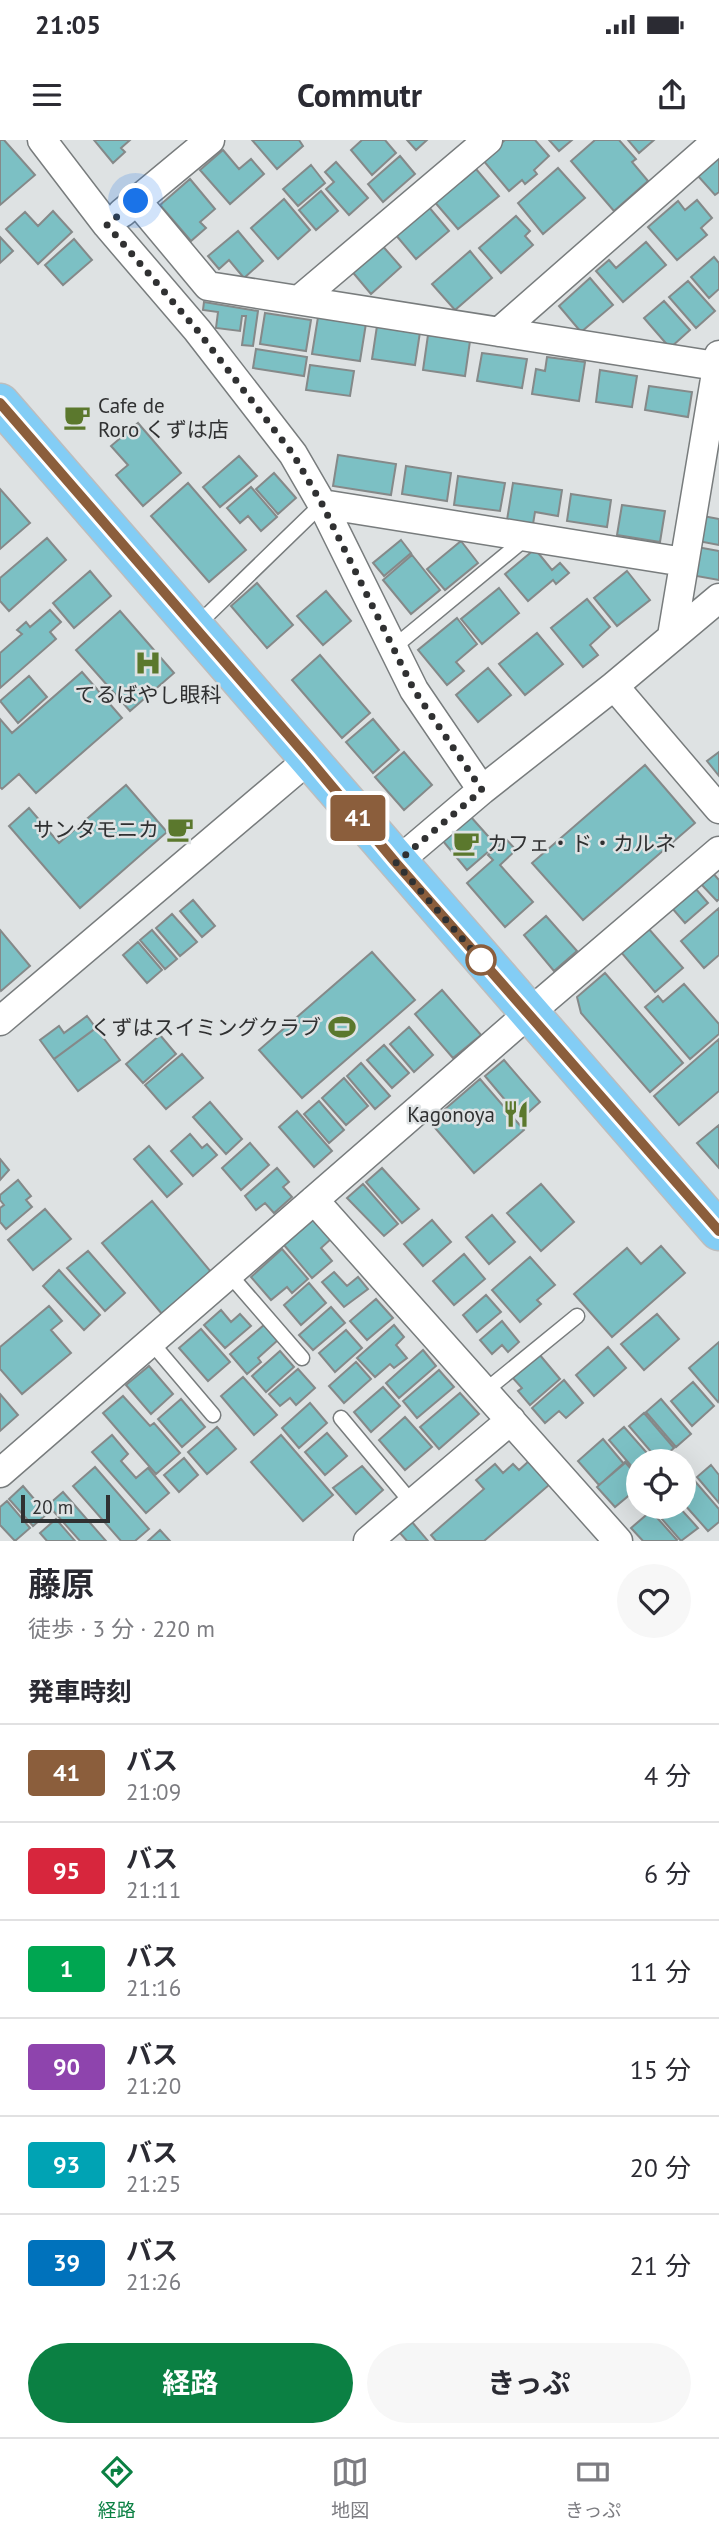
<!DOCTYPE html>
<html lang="ja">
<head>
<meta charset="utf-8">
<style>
  :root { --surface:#fff; --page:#f7f7f7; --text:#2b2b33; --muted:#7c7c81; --line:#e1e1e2; --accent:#0b8043 }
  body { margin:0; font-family:"PT Sans","Noto Sans JP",sans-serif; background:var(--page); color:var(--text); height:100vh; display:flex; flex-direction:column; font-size:26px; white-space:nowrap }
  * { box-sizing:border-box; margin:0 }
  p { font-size:23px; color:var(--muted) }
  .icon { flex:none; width:38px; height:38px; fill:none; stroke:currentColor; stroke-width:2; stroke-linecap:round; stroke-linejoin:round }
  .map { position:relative; height:1401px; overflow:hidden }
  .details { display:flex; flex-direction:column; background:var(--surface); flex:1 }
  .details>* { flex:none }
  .badge { padding:0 14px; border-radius:5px; font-size:24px; line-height:46px }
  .buttons { position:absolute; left:626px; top:1309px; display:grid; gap:14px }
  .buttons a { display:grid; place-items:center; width:70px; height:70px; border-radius:50%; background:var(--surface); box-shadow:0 7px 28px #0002; font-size:35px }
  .scale { position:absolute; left:21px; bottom:18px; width:89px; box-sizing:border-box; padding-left:7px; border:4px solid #303132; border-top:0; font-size:19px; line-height:24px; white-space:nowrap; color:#303132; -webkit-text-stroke:5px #dee2e3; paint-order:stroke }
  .you { position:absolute; width:35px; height:35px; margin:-18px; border:5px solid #fff; border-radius:50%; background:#1a73e8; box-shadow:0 0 0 10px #1a73e833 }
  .map>.badge { position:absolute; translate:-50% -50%; box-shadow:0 0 0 4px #fff }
  h2 { padding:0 28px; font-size:26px; line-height:63px }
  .round { display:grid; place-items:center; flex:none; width:74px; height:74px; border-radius:37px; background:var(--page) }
  .summary { display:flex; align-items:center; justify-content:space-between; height:119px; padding:0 28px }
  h1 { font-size:33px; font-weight:700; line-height:52px }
  .action { display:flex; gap:14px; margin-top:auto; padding:14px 28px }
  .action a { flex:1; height:80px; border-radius:42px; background:var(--accent); color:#fff; font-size:28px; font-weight:700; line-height:80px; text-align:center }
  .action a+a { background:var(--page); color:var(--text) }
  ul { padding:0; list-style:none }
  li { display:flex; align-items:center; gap:21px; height:98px; padding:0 28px; border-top:2px solid var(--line) }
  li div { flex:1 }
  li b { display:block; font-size:26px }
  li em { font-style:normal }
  li .badge { min-width:77px; font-weight:700; text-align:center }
  .status { display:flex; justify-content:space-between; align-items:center; height:49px; padding:0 35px; background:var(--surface); direction:ltr }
  .status svg { height:19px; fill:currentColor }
  header { display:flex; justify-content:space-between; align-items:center; height:91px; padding:0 28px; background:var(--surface); font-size:32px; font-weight:700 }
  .tabs { display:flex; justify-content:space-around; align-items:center; height:98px; border-top:2px solid var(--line); background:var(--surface); font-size:19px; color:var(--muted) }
  .tabs a { display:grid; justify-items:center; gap:4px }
  .tabs .selected { color:var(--accent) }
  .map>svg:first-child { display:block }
</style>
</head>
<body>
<div class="status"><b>21:05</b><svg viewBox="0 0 49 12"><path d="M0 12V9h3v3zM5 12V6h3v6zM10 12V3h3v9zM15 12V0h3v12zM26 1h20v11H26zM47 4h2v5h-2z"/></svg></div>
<header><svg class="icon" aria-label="menu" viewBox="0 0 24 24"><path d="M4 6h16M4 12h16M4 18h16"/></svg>Commutr<svg class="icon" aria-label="share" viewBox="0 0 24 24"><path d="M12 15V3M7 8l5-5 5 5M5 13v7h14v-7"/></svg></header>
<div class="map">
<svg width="719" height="1401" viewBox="0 0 719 1401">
  <rect width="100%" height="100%" fill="#dee2e3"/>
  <!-- building -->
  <path fill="#7cc0c4" stroke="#858989" stroke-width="2" d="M0 0H4L35 35 0 65Z
    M94 0H130L121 8 125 12 113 23Z
    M252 0H299L303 6 277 29Z
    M362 0H385L396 13 372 35 351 10Z
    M407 0H427L416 10Z
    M505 0H535L549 16 534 30 537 34 525 44 522 40 509 51 482 19Z
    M549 0H572L559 11Z
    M595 0H619L636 19 632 22 648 41 614 71 571 21Z
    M628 0H654L639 13Z
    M223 10 239 29 251 19 264 34 230 64 200 30Z
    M400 16 415 34 383 62 368 44Z
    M719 17V52L715 55 698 36Z
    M336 22 368 58 349 75 326 49 334 42 325 32Z
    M311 25 325 43 298 66 283 49Z
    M558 28 585 58 543 94 518 63Z
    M476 29 499 56 458 89 433 60 458 39 461 42Z
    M190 39 215 69 200 82 206 88 191 101 160 65Z
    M321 51 338 71 316 90 299 70Z
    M284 59 310 90 278 119 251 88Z
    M697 60 712 78 701 88 707 95 677 120 648 87 678 61 685 70Z
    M428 66 449 91 416 119 395 94Z
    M53 71 72 92 38 124 6 89 25 72 38 86Z
    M516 76 530 91 525 96 533 105 501 133 479 108Z
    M238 91 263 121 244 138 229 120 219 129 208 116Z
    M0 97 13 111 0 123Z
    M74 99 92 120 63 145 45 125Z
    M646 102 666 125 623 162 596 131 609 120 616 128Z
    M380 103 401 127 371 154 350 129Z
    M470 111 492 138 455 170 432 144Z
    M714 117 719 123V149L709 158 691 137Z
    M590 138 613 165 581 192 559 166Z
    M688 141 715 171 696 188 669 157Z
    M664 161 690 190 670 208 644 178Z
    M204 162 258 171 253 206 242 205 246 176H242L240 191 216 188 218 172 203 170Z
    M319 171 367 177 360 221 312 214Z
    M265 173 311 180 306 211 260 204Z
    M377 186 420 192 415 225 372 219Z
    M428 195 470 201 465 236 423 230Z
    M256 209 307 217 304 236 253 228Z
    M482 213 527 219 522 248 477 241Z
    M547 217 585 222 579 261 532 254 536 229 545 231Z
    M310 225 354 231 350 256 306 250Z
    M600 230 637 236 632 267 596 262Z
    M649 246 692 252 688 277 645 270Z
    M138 283 181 333 143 366 116 335 128 325 111 306Z
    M338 315 396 324 391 355 333 346Z
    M239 316 257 336 220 367 203 347Z
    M406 326 451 333 447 361 402 354Z
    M274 333 296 358 278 374 256 349Z
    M458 336 505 343 500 371 454 365Z
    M188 343 246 410 209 442 151 376Z
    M513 343 562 350 558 376 535 372 533 384 507 380Z
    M251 347 277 377 261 391 248 376 240 383 227 368Z
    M0 349 30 383 0 409Z
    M571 354 611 360 607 387 567 381Z
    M622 365 665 371 660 402 617 395Z
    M703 376 719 379V405L698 401Z
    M47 398 66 420 9 471 0 461V438Z
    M401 400 411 413 384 436 373 423Z
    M461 401 478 423 445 450 427 429Z
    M697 407 719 411V440L691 435Z
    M535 409 552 430 560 423 569 433 556 444 553 440 528 461 505 434Z
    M412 415 440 450 411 474 383 440Z
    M90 431 111 456 74 488 53 463Z
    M627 431 650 460 617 486 594 458Z
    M257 443 293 485 267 508 231 466Z
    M499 448 519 473 482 504 461 479Z
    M326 451 351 481 323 505 297 476Z
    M587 459 610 487 590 505 598 515 583 527 551 488Z
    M50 470 61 482 50 492 56 499 0 548V513L22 494 17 490 26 482 30 487Z
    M120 471 174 533 130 571 76 510Z
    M457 478 477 504 456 522 464 531 447 545 418 510Z
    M537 493 563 524 525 555 499 524Z
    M320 515 370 573 342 598 292 540Z
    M488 528 511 555 478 582 456 555Z
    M82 532 122 578 36 653 19 634 2 649 0 647V579L12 593Z
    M29 536 47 557 18 583 0 561Z
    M373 579 399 610 373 633 346 602Z
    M404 612 432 645 404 670 375 637Z
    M719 612V636L707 621Z
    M645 625 695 683 583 780 532 723Z
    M126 645 167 692 80 768 9 686 29 668 59 703Z
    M471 677 496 705 467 730 443 701Z
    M506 699 516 710 500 725 533 762 505 787 467 743 493 720 488 715Z
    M712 732 719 740V759L717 761 700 743Z
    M695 748 708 763 685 783 672 768Z
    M193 760 215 786 202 797 180 771Z
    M719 768V815L704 828 681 801Z
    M172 774 197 802 180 816 156 788Z
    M546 776 577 811 554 831 524 795Z
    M648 788 683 828 655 852 620 811Z
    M0 790 30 826 1 851 0 849Z
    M152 790 177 819 165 829 140 800Z
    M138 802 162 830 147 843 123 815Z
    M372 812 415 860 302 958 259 910Z
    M605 833 683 923 650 952 581 873 577 857Z
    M684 844 719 884V894L690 919 645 867 658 856 663 862Z
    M442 850 481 895 453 918 415 874Z
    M87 876 96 888 54 919 40 900 59 886 64 893Z
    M409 887 433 915 414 932 390 904Z
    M96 888 120 920 78 951 54 919Z
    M160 895 176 914 143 943 126 924Z
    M719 899V951L679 985 654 956Z
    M384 905 409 933 392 948 367 920Z
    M182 914 203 938 166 969 145 945Z
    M504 920 540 962 521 979 485 936Z
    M361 923 390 956 375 969 347 936Z
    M344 938 368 966 346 985 322 958Z
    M480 939 524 990 474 1033 430 982Z
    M319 961 344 990 329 1003 304 974Z
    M210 962 242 999 226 1014 193 977Z
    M297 971 332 1011 314 1027 279 987Z
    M719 985V1028L697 1003Z
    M190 994 202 1008 207 1004 217 1015 193 1036 171 1011Z
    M250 1003 269 1025 241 1050 222 1028Z
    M149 1006 182 1044 167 1057 134 1019Z
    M0 1019 9 1030 0 1040Z
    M277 1028 289 1042 283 1047 292 1057 274 1073 265 1063 256 1070 245 1056Z
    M382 1028 419 1069 402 1083 366 1042Z
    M18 1040 31 1056 26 1060 32 1067 6 1089 0 1082V1068L4 1065 0 1060V1055Z
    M363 1044 398 1084 384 1096 347 1058Z
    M541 1044 574 1082 541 1111 507 1073Z
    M152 1061 211 1132 162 1174 102 1103Z
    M45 1069 71 1099 33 1130 8 1100Z
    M492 1075 515 1102 489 1124 466 1097Z
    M314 1079 331 1099 321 1108 332 1121 312 1138 284 1105Z
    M432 1080 451 1102 423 1126 404 1104Z
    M661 1106 685 1133 612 1197 574 1154 627 1108 641 1124Z
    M282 1109 308 1139 292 1153 287 1147 271 1160 251 1137Z
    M88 1111 125 1153 105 1171 67 1128Z
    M464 1114 485 1139 454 1165 433 1141Z
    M530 1117 555 1145 537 1160 541 1164 520 1182 492 1150Z
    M59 1130 100 1175 84 1190 43 1146Z
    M334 1132 347 1146 358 1137 368 1149 344 1167 322 1142Z
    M309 1143 326 1163 301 1185 284 1165Z
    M486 1155 501 1172 477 1192 463 1175Z
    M376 1159 393 1178 367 1200 350 1181Z
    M49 1166 62 1181 51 1190 71 1213 22 1254 0 1229V1207Z
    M331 1167 345 1183 313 1210 299 1195Z
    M221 1170 231 1182 240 1174 251 1186 225 1208 204 1185Z
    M657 1174 679 1199 644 1230 621 1204Z
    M502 1181 519 1202 508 1212 502 1205 492 1214 480 1200Z
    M264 1185 278 1200 258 1218 261 1222 247 1234 230 1214Z
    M394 1185 404 1197 396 1205 407 1218 394 1228 390 1224 375 1237 357 1218Z
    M201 1189 230 1222 208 1241 179 1208Z
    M346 1190 362 1208 335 1232 319 1213Z
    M719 1202V1260L718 1262 689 1228Z
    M608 1207 626 1228 594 1256 576 1235Z
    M423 1210 436 1226 399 1258 386 1243Z
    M280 1211 294 1227 266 1252 252 1236Z
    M539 1214 560 1239 530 1265 518 1251 522 1248 512 1237Z
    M356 1222 371 1239 344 1263 329 1246Z
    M149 1226 173 1254 151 1274 126 1245Z
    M298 1229 315 1248 296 1265 290 1258 280 1266 269 1254Z
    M439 1230 454 1247 417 1278 403 1261Z
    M243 1237 277 1275 254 1295 221 1256Z
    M564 1240 583 1263 566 1278 559 1271 545 1283 532 1268Z
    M693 1242 714 1266 692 1286 671 1261Z
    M383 1247 400 1266 371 1292 354 1272Z
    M460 1253 479 1274 439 1309 420 1287Z
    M0 1254 18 1275 0 1291Z
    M123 1256 150 1286 154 1283 180 1313 156 1334 103 1273Z
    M181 1259 205 1287 182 1307 158 1279Z
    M661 1259 691 1294 676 1307 646 1272Z
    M310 1263 327 1283 299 1308 282 1288Z
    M644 1273 674 1308 659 1321 629 1286Z
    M405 1277 432 1307 405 1330 379 1300Z
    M217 1287 236 1309 207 1334 188 1312Z
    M624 1287 654 1321H639V1335L609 1300Z
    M327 1293 347 1316 325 1335 305 1312Z
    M112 1295 128 1314 121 1321 136 1338 148 1328 169 1353 146 1373 92 1312Z
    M281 1295 333 1355 303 1381 251 1322Z
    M603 1299 624 1324 599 1345 578 1321Z
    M184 1318 198 1335 179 1352 164 1335Z
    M529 1321 549 1345 484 1401H436L431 1395 484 1349 476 1340 495 1324 503 1333 513 1324 519 1330Z
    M625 1322 639 1338V1347L615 1367 597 1347Z
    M711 1325 719 1335V1363L697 1337Z
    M362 1326 383 1350 356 1374 333 1348Z
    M95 1327 149 1389 135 1401H121L73 1346Z
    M693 1339 719 1369V1382L708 1391 684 1364V1346Z
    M23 1346 47 1374 33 1386 9 1359Z
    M63 1352 106 1401H80L48 1365Z
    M7 1361 30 1388 15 1401 0 1385V1367Z
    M659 1367H679L698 1388 681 1401 655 1371Z
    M651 1371 677 1400 676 1401H643L631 1388Z
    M56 1379 75 1401H47L40 1393Z
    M412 1382 428 1401H407L400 1393Z
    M160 1390 170 1401H148Z"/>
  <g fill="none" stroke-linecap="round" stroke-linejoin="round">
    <defs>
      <path id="service" d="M195 487 322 364
        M394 507 526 398
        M229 1134 302 1218
        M151 1202 213 1275
        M485 1251 577 1176
        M341 1278 412 1363"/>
      <path id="minor" d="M42 0 107 85 197 190 293 314 322 364 414 550 482 650
        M137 61 208 146 716 226
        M122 73 210 0
        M299 160 488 0
        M499 192 718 0
        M322 364 684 422
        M672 496 719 215
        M614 546 719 669
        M396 723 482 650 614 546 719 458
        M0 881 309 619
        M314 1060 618 1401
        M0 1333 528 874 719 711
        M368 1401 511 1280"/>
      <path id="primary" d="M0 263C239 539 477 816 719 1091"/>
    </defs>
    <!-- service casing -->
    <use href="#service" stroke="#787c7d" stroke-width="17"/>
    <!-- minor casing -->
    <use href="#minor" stroke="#787c7d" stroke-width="31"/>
    <!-- primary casing -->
    <use href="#primary" stroke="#bdbdbd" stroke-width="41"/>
    <!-- service -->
    <use href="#service" stroke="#fff" stroke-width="14"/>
    <!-- minor -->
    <use href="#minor" stroke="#fff" stroke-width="28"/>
    <!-- primary -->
    <use href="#primary" stroke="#83cdf5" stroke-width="38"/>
  </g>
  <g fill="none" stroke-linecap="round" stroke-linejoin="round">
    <defs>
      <path id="line" d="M0 263 309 619 396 723 719 1091"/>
    </defs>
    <!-- line casing -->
    <use href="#line" stroke="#fff" stroke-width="16"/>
    <!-- line -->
    <use href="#line" stroke="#8b5e3c" stroke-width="10"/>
    <!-- walk -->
    <path stroke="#303132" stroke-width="7" stroke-dasharray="0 12.6" d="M136 61 107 85 197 190 293 314 322 364 414 550 482 650 396 723 481 820"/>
  </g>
  <!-- icons -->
  <defs>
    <symbol id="cafe-bare" viewBox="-9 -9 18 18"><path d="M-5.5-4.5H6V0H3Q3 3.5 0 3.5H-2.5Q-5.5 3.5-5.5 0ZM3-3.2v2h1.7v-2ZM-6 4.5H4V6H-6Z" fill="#5b782d" stroke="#dee2e3" stroke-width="2.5" paint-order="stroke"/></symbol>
    <symbol id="hospital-bare" viewBox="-9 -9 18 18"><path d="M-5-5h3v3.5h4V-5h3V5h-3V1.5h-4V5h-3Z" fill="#5b782d" stroke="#dee2e3" stroke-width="2.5" paint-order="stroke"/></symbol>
    <symbol id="stadium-bare" viewBox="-9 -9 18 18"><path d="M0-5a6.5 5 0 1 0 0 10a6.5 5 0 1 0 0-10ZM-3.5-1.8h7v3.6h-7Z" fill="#5b782d" stroke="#dee2e3" stroke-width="2.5" paint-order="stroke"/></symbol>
    <symbol id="restaurant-bare" viewBox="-9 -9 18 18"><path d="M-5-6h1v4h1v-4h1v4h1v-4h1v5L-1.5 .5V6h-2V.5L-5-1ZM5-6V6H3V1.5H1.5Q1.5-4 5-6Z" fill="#5b782d" stroke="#dee2e3" stroke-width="2.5" paint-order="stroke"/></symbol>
  </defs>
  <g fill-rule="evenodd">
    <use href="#cafe-bare" x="58" y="258" width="38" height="38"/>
    <use href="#hospital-bare" x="129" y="504" width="38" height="38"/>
    <use href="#cafe-bare" x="161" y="670" width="38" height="38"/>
    <use href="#cafe-bare" x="447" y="684" width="38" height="38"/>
    <use href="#stadium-bare" x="323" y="868" width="38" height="38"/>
    <use href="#restaurant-bare" x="497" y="955" width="38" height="38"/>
  </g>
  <!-- markers -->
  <circle fill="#fff" stroke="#8b5e3c" stroke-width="3.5" cx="481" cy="820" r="14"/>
  <g text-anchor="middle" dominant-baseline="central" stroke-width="5" stroke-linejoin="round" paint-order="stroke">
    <!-- poi labels -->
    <g font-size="21" fill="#303132" stroke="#dee2e3" text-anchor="end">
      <text x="98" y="265" text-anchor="start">Cafe de<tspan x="98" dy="24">Roro くずは店</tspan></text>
      <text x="148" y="554" text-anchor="middle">てるばやし眼科</text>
      <text x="159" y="689">サンタモニカ</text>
      <text x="487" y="703" text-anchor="start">カフェ・ド・カルネ</text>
      <text x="321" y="887">くずはスイミングクラブ</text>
      <text x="495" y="974">Kagonoya</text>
    </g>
  </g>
</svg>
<div class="buttons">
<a><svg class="icon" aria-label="locate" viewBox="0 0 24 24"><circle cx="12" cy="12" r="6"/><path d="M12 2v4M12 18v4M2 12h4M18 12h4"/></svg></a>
</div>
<div class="scale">20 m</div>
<div class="you" style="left:136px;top:61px"></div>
<b class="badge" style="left:358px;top:678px;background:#8b5e3c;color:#fff">41</b>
</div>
<section class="details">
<div class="summary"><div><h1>藤原</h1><p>徒歩 · 3 分 · 220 m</p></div><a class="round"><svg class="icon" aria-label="heart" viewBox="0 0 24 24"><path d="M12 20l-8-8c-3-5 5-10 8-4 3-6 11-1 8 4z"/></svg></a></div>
<h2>発車時刻</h2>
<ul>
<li><span class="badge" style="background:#8b5e3c;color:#fff">41</span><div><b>バス</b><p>21:09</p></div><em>4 分</em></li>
<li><span class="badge" style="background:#d7263d;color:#fff">95</span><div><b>バス</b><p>21:11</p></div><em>6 分</em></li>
<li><span class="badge" style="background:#00a651;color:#fff">1</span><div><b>バス</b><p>21:16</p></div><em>11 分</em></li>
<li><span class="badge" style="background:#8e44ad;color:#fff">90</span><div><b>バス</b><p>21:20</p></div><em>15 分</em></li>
<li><span class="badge" style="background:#00a3b4;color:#fff">93</span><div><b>バス</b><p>21:25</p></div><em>20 分</em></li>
<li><span class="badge" style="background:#0072bc;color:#fff">39</span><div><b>バス</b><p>21:26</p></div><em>21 分</em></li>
</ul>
<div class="action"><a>経路</a><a>きっぷ</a></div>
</section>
<nav class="tabs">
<a class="selected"><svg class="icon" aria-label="directions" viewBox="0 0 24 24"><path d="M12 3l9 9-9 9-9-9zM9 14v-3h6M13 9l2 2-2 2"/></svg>経路</a>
<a><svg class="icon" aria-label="map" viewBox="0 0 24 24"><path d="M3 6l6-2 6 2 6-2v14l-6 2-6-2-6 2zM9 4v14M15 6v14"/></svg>地図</a>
<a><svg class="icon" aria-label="tickets" viewBox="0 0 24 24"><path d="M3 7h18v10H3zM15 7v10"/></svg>きっぷ</a>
</nav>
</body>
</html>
